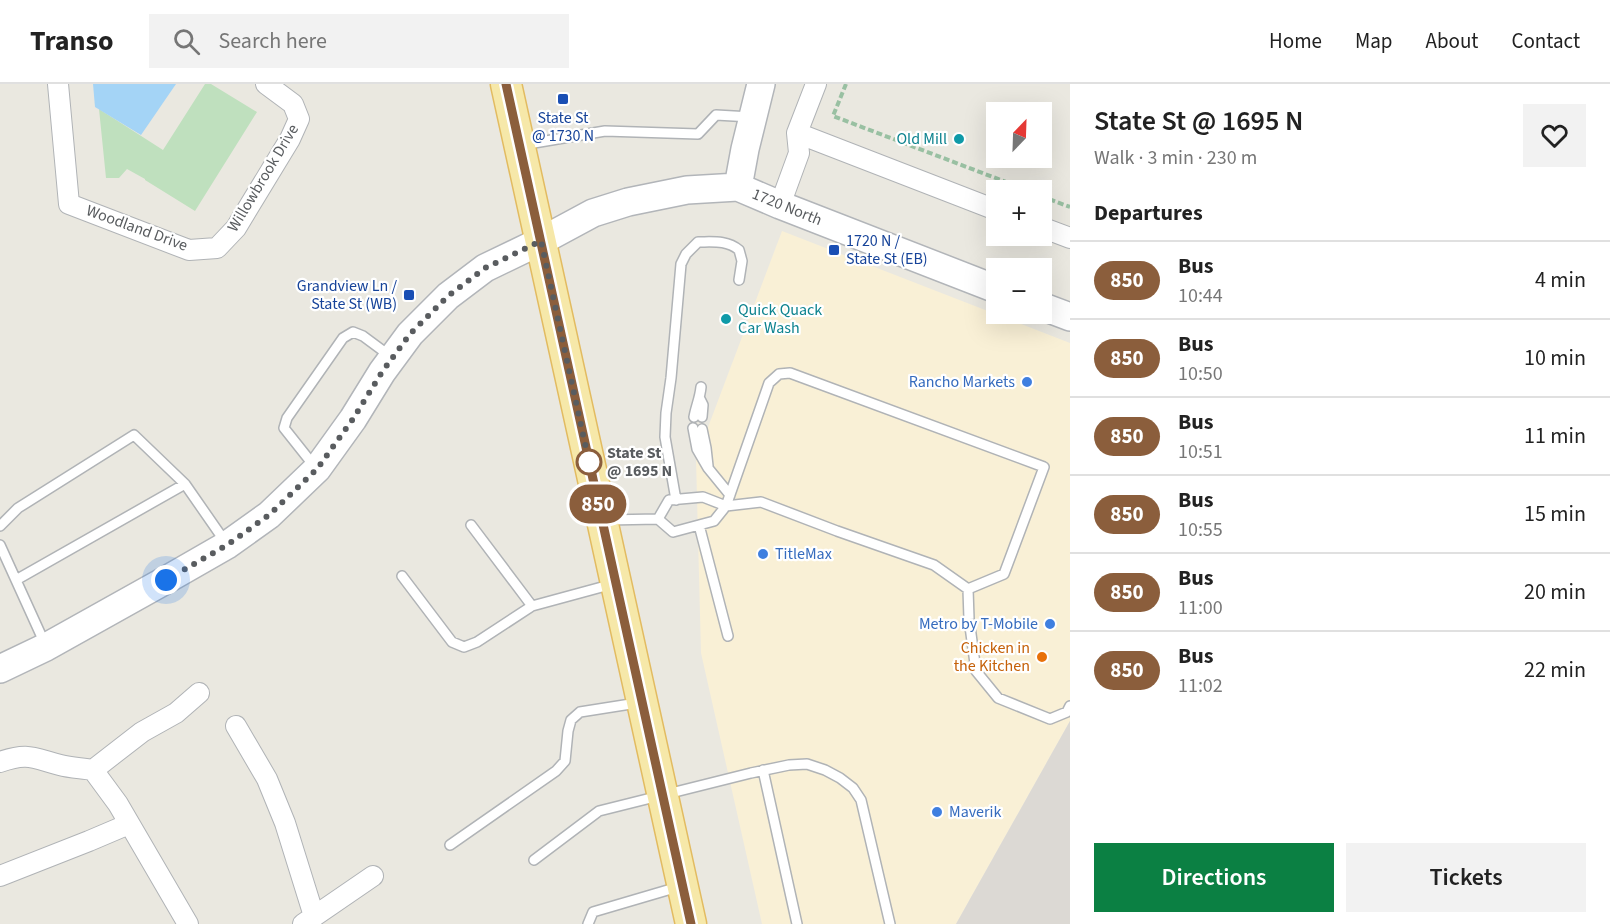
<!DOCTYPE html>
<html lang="en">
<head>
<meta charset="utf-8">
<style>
  :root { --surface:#fff; --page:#f2f2f2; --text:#222; --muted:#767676; --line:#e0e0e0; --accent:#0b8043 }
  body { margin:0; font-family:"Source Sans 3",sans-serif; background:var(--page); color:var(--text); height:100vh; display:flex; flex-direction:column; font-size:22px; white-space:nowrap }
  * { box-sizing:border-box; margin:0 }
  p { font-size:20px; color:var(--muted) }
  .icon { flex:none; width:33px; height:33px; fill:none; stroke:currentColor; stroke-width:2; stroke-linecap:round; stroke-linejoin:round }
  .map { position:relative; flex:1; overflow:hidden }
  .panel { display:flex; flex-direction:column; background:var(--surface); width:540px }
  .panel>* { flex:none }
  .badge { padding:0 12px; border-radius:20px; font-size:21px; line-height:39px }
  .needle { width:39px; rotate:23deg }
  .controls { position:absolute; left:986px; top:18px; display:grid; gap:12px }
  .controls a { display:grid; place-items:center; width:66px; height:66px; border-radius:0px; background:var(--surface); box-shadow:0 6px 24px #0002; font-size:30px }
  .you { position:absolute; width:30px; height:30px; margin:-15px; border:4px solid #fff; border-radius:50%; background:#1a73e8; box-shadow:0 0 0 9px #1a73e833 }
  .map>.badge { position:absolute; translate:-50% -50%; box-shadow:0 0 0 3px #fff }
  h2 { padding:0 24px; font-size:22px; line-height:54px }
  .round { display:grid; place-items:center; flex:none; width:63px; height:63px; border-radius:0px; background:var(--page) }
  .headline { display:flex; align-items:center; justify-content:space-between; height:102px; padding:0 24px }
  h1 { font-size:28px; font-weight:600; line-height:45px }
  .primary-button { display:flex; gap:12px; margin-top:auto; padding:12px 24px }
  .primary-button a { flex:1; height:69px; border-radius:0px; background:var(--accent); color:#fff; font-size:24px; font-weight:600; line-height:69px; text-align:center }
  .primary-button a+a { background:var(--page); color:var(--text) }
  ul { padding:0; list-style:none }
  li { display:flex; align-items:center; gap:18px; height:78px; padding:0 24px; border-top:2px solid var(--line) }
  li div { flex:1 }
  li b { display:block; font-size:22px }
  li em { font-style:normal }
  li .badge { min-width:66px; font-weight:700; text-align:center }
  header { display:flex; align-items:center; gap:36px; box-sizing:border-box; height:84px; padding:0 30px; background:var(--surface); border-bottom:2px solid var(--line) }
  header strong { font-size:28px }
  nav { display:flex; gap:33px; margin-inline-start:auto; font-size:21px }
  .search { width:420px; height:54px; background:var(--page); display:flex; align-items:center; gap:15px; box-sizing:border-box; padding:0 21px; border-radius:0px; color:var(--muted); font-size:22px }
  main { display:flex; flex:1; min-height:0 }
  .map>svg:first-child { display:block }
</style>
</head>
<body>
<header>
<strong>Transo</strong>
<div class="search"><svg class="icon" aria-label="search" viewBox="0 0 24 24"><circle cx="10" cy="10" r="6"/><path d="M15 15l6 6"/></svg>Search here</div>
<nav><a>Home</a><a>Map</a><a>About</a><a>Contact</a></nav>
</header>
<main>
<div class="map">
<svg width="1070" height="840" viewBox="0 0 1070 840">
  <rect width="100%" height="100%" fill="#eae8e0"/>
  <!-- commercial -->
  <path fill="#f9f0d6" d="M782 147 1070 259V637L956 840H762L701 569 696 375Z"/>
  <!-- industrial -->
  <path fill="#dcd9d4" d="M1070 637V840H956Z"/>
  <!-- green -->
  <path fill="#bfe0be" d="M205 0H211L257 28 195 127 145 96V95L127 85 119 94H106L99 25 163 66Z"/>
  <!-- water -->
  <path fill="#a4d4f6" d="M93 0H176L141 51 95 23Z"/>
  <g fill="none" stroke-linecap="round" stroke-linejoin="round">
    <defs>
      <path id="lane" d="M522 61 605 47 698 50 716 31 751 33
        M700 315 703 321 702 333
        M694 333C696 322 700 314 701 303
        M693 344 697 365 708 384 730 411
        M702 345 706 364 708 382
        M315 383 284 344 287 334 343 254 353 248 363 252 390 272
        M676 416 665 353 666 329 671 294 681 180 686 170 698 158C713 158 727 156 739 166L742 177 739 196
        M607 436 658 435 673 448 714 437 726 422 703 413 669 416 658 435
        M471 441 532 522 613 500
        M699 441 728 552
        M0 442 18 424 134 351 185 400 226 459
        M0 461 45 560
        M402 492 452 558 464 563 477 558 532 522
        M16 496 185 400
        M968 505 1004 490 1044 383 790 289 779 290 769 299 726 422 761 418 837 447 934 481 968 505 969 535 976 587 998 614 1050 635 1067 628 1070 622
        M763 686 797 840
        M450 761 556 687 565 677 568 647 571 636 580 628 637 619
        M534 776 599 727 751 689 789 681 807 680 825 686 840 694 853 704 861 716 890 840
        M588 840 593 828 678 803"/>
      <path id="street" d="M58 0 69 120 189 166 217 164 236 144 290 55 299 35 293 20 266 0
        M797 49 816 0
        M780 121 799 69 797 49 996 126
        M1041 143 1070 154
        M236 642 267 695 285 739 314 832
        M0 678C28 668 33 674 60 681 71 684 82 684 93 686L118 720 188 840
        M93 686 142 648 176 629 199 609
        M0 792 89 757 129 740
        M303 840 373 792"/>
      <path id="secondary" d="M738 103 745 65 761 0
        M1041 222 1070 233
        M0 585 46 563 166 496 227 461 269 431 317 385 353 335 382 288 410 250 448 212 485 184 541 157 593 129 628 118 687 106 738 103 780 121 996 205"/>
      <path id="primary" d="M506 0 691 840"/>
    </defs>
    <!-- lane casing -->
    <use href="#lane" stroke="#b0b3b6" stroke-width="12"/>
    <!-- street casing -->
    <use href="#street" stroke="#b0b3b6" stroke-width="22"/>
    <!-- secondary casing -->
    <use href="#secondary" stroke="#b2b5b9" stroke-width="30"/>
    <!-- primary casing -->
    <use href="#primary" stroke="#e2bb61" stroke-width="33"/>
    <!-- path -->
    <path stroke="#99c0a2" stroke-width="4" stroke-dasharray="6 3" stroke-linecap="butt" d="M846 0 833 32 1027 106
      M1041 112 1070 123"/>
    <!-- lane -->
    <use href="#lane" stroke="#fff" stroke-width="9"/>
    <!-- street -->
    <use href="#street" stroke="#fff" stroke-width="20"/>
    <!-- secondary -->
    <use href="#secondary" stroke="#fff" stroke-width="27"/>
    <!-- primary -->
    <use href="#primary" stroke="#f6e8a9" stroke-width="30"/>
  </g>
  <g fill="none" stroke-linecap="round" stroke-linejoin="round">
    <defs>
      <path id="line" d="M506 0 691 840"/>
    </defs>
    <!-- line casing -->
    <use href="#line" stroke="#fff" stroke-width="14"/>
    <!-- line -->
    <use href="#line" stroke="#8b5e3c" stroke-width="9"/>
    <!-- walk -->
    <path stroke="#595c5f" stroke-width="6" stroke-dasharray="0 10.8" d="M166 496 227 461 269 431 317 385 353 335 382 288 410 250 448 212 485 184 541 157 589 378"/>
  </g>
  <!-- markers -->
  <g fill="#1a4fb4" stroke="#fff" stroke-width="2">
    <rect x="557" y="9" width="12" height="12" rx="3"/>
    <rect x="828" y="160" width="12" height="12" rx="3"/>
    <rect x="403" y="205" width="12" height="12" rx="3"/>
  </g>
  <g fill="#0f9aa8" stroke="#fff" stroke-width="2">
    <circle cx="959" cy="55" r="6"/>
    <circle cx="726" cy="235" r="6"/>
  </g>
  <g fill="#3f7fe0" stroke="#fff" stroke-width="2">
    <circle cx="1027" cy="298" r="6"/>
    <circle cx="763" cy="470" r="6"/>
    <circle cx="1050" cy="540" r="6"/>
    <circle cx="937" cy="728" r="6"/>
  </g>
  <circle fill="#fff" stroke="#8b5e3c" stroke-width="3" cx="589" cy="378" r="12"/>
  <circle fill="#e8710a" stroke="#fff" stroke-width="2" cx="1042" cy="573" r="6"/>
  <g text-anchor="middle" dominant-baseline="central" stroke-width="4.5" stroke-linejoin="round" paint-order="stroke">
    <!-- transit labels -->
    <g font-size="16" fill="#164399" stroke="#fff">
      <text x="563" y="34">State St<tspan x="563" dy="18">@ 1730 N</tspan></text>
      <text x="846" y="157" text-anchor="start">1720 N /<tspan x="846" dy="18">State St (EB)</tspan></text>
      <text x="397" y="202" text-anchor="end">Grandview Ln /<tspan x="397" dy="18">State St (WB)</tspan></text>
    </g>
    <!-- culture labels -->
    <g font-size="16" fill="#0d838f" stroke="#fff" text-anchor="end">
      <text x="947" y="55">Old Mill</text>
      <text x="738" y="226" text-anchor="start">Quick Quack<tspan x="738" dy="18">Car Wash</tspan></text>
    </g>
    <!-- street labels -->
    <g font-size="16" fill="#595c5f" stroke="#fff">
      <text transform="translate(263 94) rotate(-59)">Willowbrook Drive</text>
      <text transform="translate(787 123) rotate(22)">1720 North</text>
      <text transform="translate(137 144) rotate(20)">Woodland Drive</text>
    </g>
    <!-- shop labels -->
    <g font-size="16" fill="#366cbe" stroke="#fff" text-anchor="end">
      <text x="1015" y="298">Rancho Markets</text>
      <text x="775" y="470" text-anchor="start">TitleMax</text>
      <text x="1038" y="540">Metro by T-Mobile</text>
      <text x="949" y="728" text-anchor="start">Maverik</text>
    </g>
    <!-- stop labels -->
    <g font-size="16" font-weight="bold" fill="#595c5f" stroke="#fff" text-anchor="start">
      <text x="607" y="369">State St<tspan x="607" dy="18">@ 1695 N</tspan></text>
    </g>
    <!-- food labels -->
    <g font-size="16" fill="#c56008" stroke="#fff" text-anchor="end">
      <text x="1030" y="564">Chicken in<tspan x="1030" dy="18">the Kitchen</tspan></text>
    </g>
  </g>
</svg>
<div class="controls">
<a><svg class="needle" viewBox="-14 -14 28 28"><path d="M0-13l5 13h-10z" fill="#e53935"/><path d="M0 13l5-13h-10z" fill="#767676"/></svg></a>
<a>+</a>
<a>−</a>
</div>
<div class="you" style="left:166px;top:496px"></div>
<b class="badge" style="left:598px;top:420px;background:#8b5e3c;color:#fff">850</b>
</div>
<section class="panel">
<div class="headline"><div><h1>State St @ 1695 N</h1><p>Walk · 3 min · 230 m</p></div><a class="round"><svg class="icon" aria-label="heart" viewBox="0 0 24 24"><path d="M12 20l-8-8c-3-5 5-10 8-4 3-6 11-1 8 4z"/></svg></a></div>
<h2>Departures</h2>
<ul>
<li><span class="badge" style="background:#8b5e3c;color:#fff">850</span><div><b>Bus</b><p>10:44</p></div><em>4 min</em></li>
<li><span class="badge" style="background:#8b5e3c;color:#fff">850</span><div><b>Bus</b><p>10:50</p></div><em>10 min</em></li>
<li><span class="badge" style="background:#8b5e3c;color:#fff">850</span><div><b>Bus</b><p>10:51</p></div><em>11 min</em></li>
<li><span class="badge" style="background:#8b5e3c;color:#fff">850</span><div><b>Bus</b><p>10:55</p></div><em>15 min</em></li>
<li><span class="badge" style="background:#8b5e3c;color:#fff">850</span><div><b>Bus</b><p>11:00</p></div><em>20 min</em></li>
<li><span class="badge" style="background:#8b5e3c;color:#fff">850</span><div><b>Bus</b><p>11:02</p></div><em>22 min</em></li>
</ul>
<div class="primary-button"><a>Directions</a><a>Tickets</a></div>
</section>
</main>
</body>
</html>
